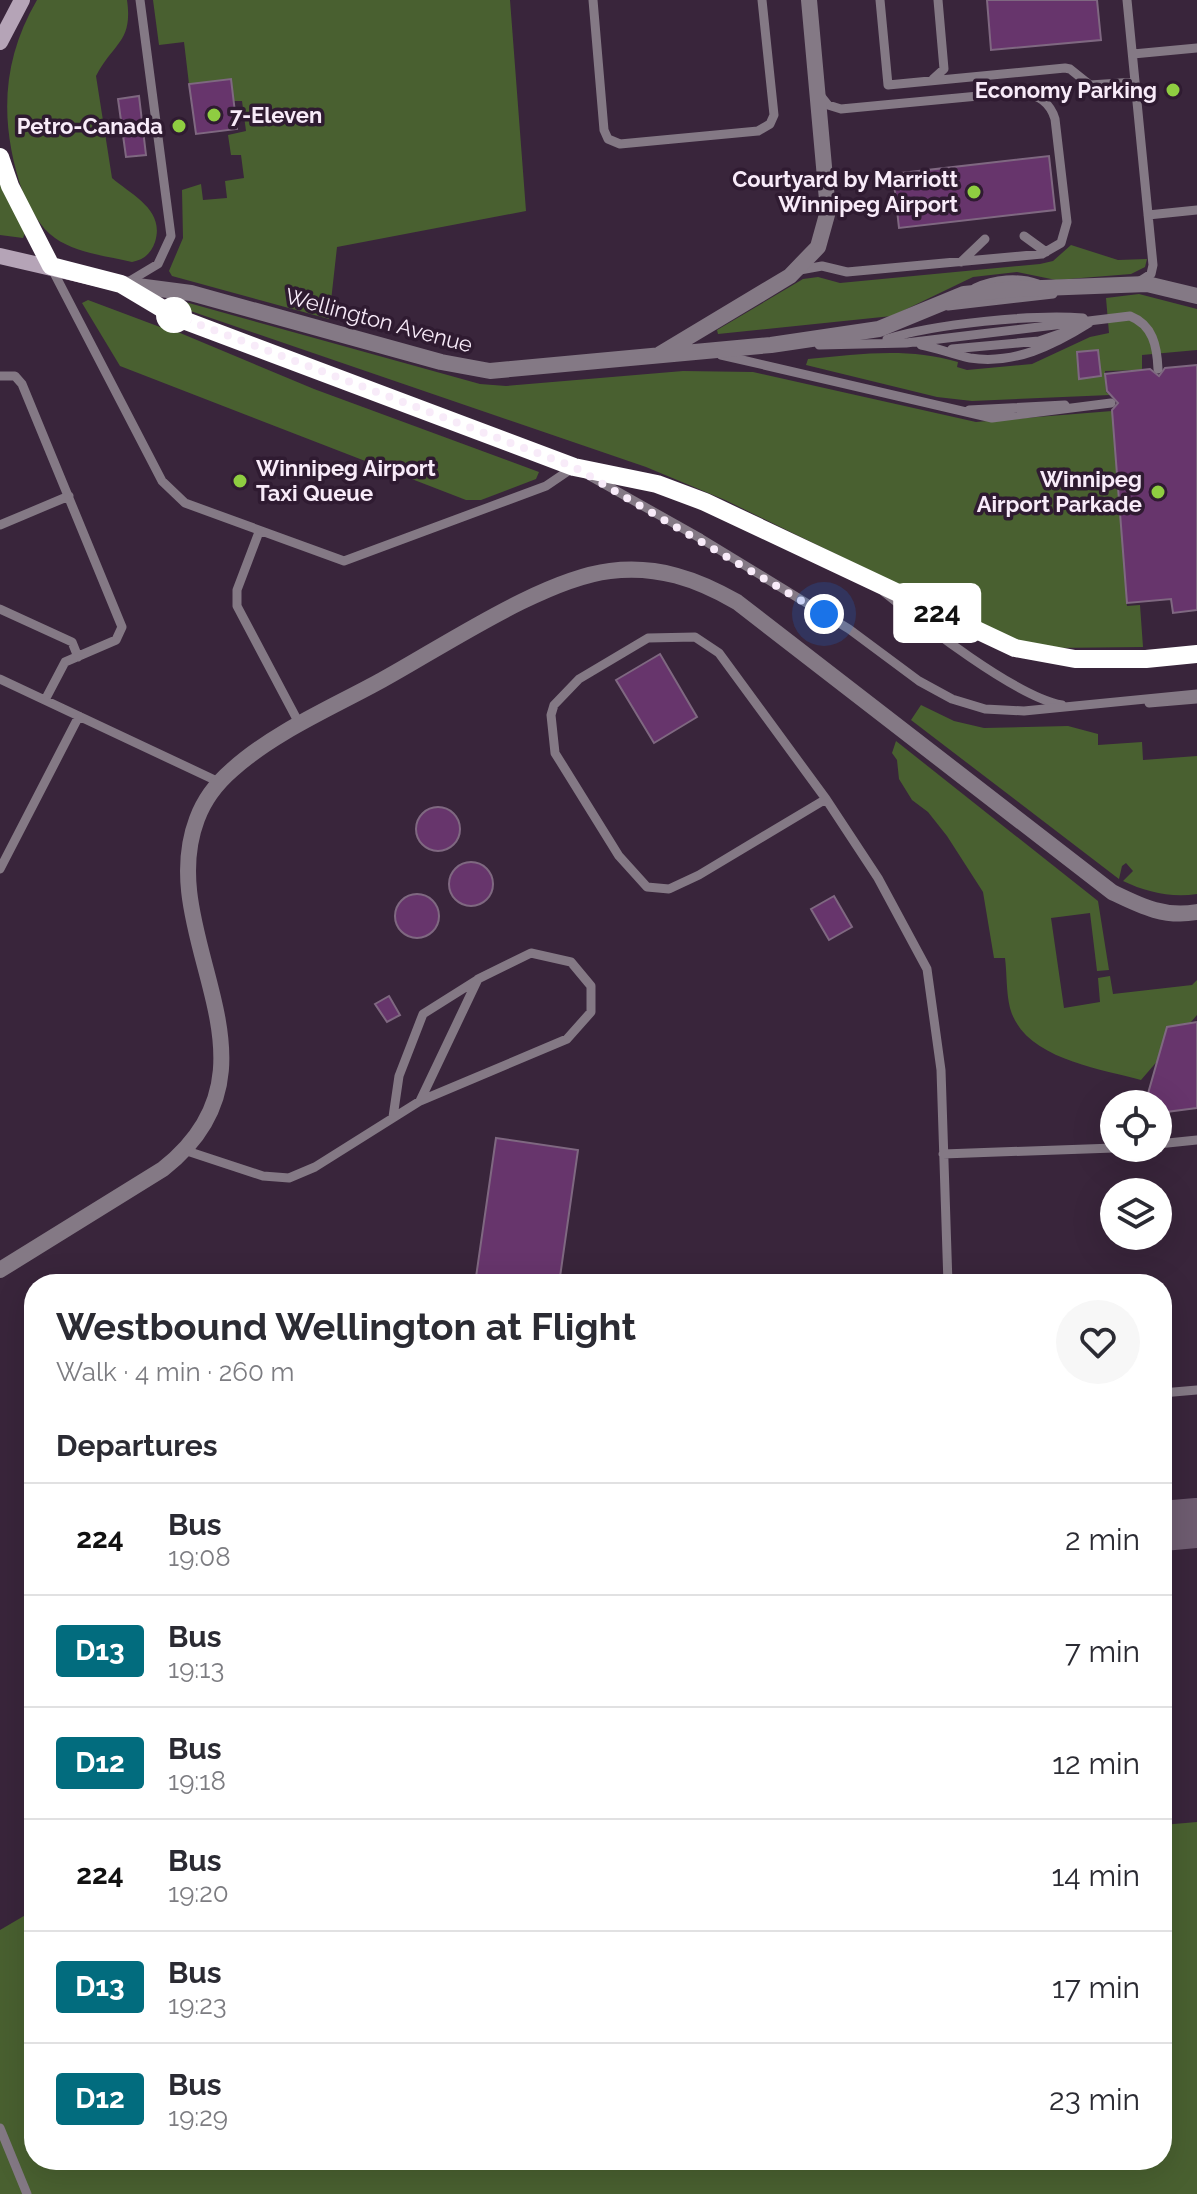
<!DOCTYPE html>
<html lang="en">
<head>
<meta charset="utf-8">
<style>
  :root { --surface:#fff; --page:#f7f7f7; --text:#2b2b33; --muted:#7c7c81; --line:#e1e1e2 }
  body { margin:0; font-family:Raleway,sans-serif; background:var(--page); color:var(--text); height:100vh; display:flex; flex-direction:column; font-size:30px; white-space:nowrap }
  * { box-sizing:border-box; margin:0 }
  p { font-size:26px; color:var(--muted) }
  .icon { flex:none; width:44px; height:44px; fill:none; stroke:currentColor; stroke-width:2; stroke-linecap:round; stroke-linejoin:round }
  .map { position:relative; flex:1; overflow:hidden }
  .details { position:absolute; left:24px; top:1274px; width:1148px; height:896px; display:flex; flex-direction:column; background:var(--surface); border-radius:32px; box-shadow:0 8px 32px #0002 }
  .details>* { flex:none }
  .badge { padding:0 16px; border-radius:6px; font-size:28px; line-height:52px }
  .tools { position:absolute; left:1100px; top:1090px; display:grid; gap:16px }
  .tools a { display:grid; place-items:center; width:72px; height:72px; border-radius:50%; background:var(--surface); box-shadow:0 8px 32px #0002; font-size:40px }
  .you { position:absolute; width:40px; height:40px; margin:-20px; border:6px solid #fff; border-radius:50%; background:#1a73e8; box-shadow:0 0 0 12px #1a73e833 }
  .map>.badge { position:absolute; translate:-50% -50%; box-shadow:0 0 0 4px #fff }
  h2 { padding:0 32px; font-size:30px; line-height:72px }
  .round { display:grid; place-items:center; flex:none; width:84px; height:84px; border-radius:42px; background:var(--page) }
  .headline { display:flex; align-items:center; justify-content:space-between; height:136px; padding:0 32px }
  h1 { font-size:38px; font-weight:700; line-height:60px }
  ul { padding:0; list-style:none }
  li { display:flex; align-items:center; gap:24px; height:112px; padding:0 32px; border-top:2px solid var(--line) }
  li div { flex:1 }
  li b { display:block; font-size:30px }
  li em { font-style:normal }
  li .badge { min-width:88px; font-weight:700; text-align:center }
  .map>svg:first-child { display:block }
</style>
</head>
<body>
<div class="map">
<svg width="1197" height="2194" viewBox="0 0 1197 2194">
  <rect width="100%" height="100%" fill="#39253b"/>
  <!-- green -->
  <path fill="#496030" d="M37 0H127C133 42 114 42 96 76L112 178C133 196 165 210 155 242 151 254 143 260 132 262 107 256 76 253 55 238 40 228 31 209 23 193 0 126 0 63 37 0Z
    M153 0H510L526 211 337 247 329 319 172 276 169 271 183 238 182 190 201 184 203 200 227 198 225 181 244 178 241 155H231L228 135 246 131 242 101H234L231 79 189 84 184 42 159 45Z
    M0 184 25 233 23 238 0 235Z
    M1071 245 1118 260 1147 259 1145 267 1131 274 1056 280 1017 272 973 277 892 316 718 334 717 330 803 279 818 277 840 283 1040 264 1053 261Z
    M1139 294 1197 309V350L1142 355V370L1105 371 1106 392 1110 395 972 401 937 397 806 365 808 359C860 354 907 347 958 362L957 367 967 370 1032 364 1090 337 1109 333 1106 298Z
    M88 300 160 327 161 325 314 389 539 472 536 479 481 500H466L120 366 82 303Z
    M178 300 480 384 506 386 683 371 753 372 976 422 1112 411 1127 606 1140 605 1143 647 1050 648 1008 638 725 500 646 467 176 306Z
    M921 705 954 721 984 728 1068 726 1098 734V745L1142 742 1143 760 1197 756V894C1171 898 1146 892 1123 881L1133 871 1126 863 1122 866 1119 879 1115 876 911 720Z
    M896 741 1098 901 1109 970 1097 971 1090 913 1051 918 1064 1008 1100 1002 1098 978 1110 976 1113 994 1192 985 1197 980V1015L1141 1080C1099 1068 1024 1059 1010 1008 1006 992 1007 974 1005 958H994L983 892 947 836 928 812 912 800 899 779 897 760 892 753Z
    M1197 1822V2194H0V1930L34 1910V2160H1162V1825Z"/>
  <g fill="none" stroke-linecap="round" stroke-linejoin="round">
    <!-- taxiway -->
    <path stroke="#6e5c70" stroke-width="50" d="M1162 1526 1197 1523"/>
  </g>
  <!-- building -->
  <path fill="#67356c" stroke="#7f6881" stroke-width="2" d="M987 0H1097L1101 40 991 50Z
    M231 79 237 129 196 134 189 84Z
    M139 96 146 155 126 157 118 99Z
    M1049 156 1055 210 899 228 893 174Z
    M1098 350 1101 376 1079 379 1077 352Z
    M1197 365V610L1173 613 1171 599 1127 603 1112 410 1118 403 1107 391 1105 374 1150 369 1159 376 1165 368Z
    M660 654 697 717 654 743 616 680Z
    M416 829a22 22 0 1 1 44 0a22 22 0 1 1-44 0Z
    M449 884a22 22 0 1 1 44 0a22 22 0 1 1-44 0Z
    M395 916a22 22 0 1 1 44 0a22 22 0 1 1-44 0Z
    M834 896 852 927 829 940 811 909Z
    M389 996 400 1015 387 1022 375 1004Z
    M1197 1022V1108L1158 1113V1104H1145L1167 1027Z
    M496 1138 578 1150 559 1284H475Z"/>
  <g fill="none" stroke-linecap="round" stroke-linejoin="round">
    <!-- lane -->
    <path stroke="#847985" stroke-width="9" d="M593 0 604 130 608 139 620 144 758 131 770 124 774 115 762 0
      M880 0 888 85 1065 68 1070 69 1090 85 1135 82
      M1127 0 1153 265 1151 274 1140 281
      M1133 54 1197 48
      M933 79 944 69 938 0
      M1148 215 1197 210
      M1024 236 1046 252
      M961 262 985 239
      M52 269 162 481 185 503 344 561 546 486 574 467 700 538
      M800 270 822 266 847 272 1042 254 1061 243 1067 222 1055 119C1050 102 1038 95 1021 92L841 109 828 105 820 95
      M128 282 158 264 171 236 140 0
      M975 288C995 279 1018 277 1038 284
      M948 306 1053 294
      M887 339C934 324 1034 314 1083 318
      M819 345 906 343 1130 316C1153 325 1157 346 1158 369
      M921 345C938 348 954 355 970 358 1014 365 1054 345 1089 323
      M952 349 1039 341 1071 330
      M721 355 992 418 1111 403
      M0 376H15L22 384 122 627 116 640 65 662 45 700
      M969 410 1065 405
      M0 525 69 496
      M259 532 237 590V606L300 725
      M884 592C922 623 1016 697 1062 705
      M0 609 72 642 78 657
      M0 679 219 782
      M1149 703 1197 699
      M826 799 699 875 669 889 647 887 619 856 555 753 551 715 554 705 579 679 648 638 695 637 719 653 826 799 878 878 927 969 941 1070 948 1284
      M0 869 79 716
      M393 1117 399 1076 423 1014 477 980
      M1158 1144 1197 1140
      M187 1151 263 1176 289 1178 315 1167 420 1101 567 1039 591 1012V986L571 962 531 953 478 979 420 1101
      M943 1154 1114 1148
      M1162 1393 1197 1390
      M0 2128 27 2194"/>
    <!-- street -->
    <path stroke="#847985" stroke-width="16" d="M122 284 191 293 441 362 490 371 771 345 879 329 964 294 1015 289 1147 284 1197 296
      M660 354 790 276 818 247 828 211 809 0
      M0 1270 163 1169C297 1064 152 937 197 819 204 800 217 783 232 770 274 732 333 707 382 680 444 646 543 579 610 571 657 565 697 579 737 602L1112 892C1141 906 1164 918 1197 912"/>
    <!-- secondary -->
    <path stroke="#b5a4b7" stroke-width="16" d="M0 42 22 0
      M0 157 10 186 51 266
      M0 256 121 284 178 318 574 467 657 484 705 502 1015 648 1075 659H1146L1197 654"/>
    <!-- lane-bridge -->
    <path stroke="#847985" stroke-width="9" d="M700 538 849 629 919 681 952 699 985 709 1024 711 1197 694"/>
  </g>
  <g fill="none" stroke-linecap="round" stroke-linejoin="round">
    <defs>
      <path id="line" d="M0 157 10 186 51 266 121 284 178 318 574 467 657 484 705 502 1015 648 1075 659H1146L1197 654"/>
    </defs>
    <!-- line casing -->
    <use href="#line" stroke="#fff" stroke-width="18"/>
    <!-- line -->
    <use href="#line" stroke="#fff" stroke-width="12"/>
    <!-- walk -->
    <path stroke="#f8ebf9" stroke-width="8" stroke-dasharray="0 14.4" d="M174 315 574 467 824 614"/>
  </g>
  <!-- markers -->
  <g fill="#8fcd41" stroke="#2f1b31" stroke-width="3">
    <circle cx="1173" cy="90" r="8"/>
    <circle cx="214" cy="115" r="8"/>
    <circle cx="179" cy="126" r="8"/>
    <circle cx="974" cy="192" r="8"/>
    <circle cx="240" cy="481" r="8"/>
    <circle cx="1158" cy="492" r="8"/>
  </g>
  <circle fill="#fff" stroke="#fff" stroke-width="4" cx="174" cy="315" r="16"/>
  <g text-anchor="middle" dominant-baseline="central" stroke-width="7" stroke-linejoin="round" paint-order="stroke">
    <!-- poi labels -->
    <g font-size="22" font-weight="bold" fill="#f8ebf9" stroke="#2f1b31" text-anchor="end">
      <text x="1157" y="90">Economy Parking</text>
      <text x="230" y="115" text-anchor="start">7-Eleven</text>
      <text x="163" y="126">Petro-Canada</text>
      <text x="958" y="179">Courtyard by Marriott<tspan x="958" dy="25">Winnipeg Airport</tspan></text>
      <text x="256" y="468" text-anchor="start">Winnipeg Airport<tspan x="256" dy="25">Taxi Queue</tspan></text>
      <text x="1142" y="479">Winnipeg<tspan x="1142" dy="25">Airport Parkade</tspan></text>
    </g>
    <!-- street labels -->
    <g font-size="22" fill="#f8ebf9" stroke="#2f1b31">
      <text transform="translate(379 320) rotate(15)">Wellington Avenue</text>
    </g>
  </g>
</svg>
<div class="tools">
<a><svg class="icon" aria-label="locate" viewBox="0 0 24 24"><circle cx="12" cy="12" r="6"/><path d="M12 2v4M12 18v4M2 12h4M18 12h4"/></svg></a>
<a><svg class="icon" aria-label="layers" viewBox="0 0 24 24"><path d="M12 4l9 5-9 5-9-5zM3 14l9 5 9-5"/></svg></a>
</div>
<div class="you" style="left:824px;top:614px"></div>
<b class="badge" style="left:937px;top:613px;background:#fff;color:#111">224</b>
<section class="details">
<div class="headline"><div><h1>Westbound Wellington at Flight</h1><p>Walk · 4 min · 260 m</p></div><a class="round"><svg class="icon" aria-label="heart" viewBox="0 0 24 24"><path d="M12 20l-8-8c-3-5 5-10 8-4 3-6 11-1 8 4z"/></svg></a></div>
<h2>Departures</h2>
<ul>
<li><span class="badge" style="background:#fff;color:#111">224</span><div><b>Bus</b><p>19:08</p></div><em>2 min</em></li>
<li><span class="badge" style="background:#026c7e;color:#fff">D13</span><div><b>Bus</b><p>19:13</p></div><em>7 min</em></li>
<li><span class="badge" style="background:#026c7e;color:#fff">D12</span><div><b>Bus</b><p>19:18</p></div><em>12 min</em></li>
<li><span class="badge" style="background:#fff;color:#111">224</span><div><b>Bus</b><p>19:20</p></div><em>14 min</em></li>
<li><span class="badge" style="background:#026c7e;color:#fff">D13</span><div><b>Bus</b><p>19:23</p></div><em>17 min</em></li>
<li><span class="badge" style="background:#026c7e;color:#fff">D12</span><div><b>Bus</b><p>19:29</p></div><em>23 min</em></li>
</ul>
</section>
</div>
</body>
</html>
